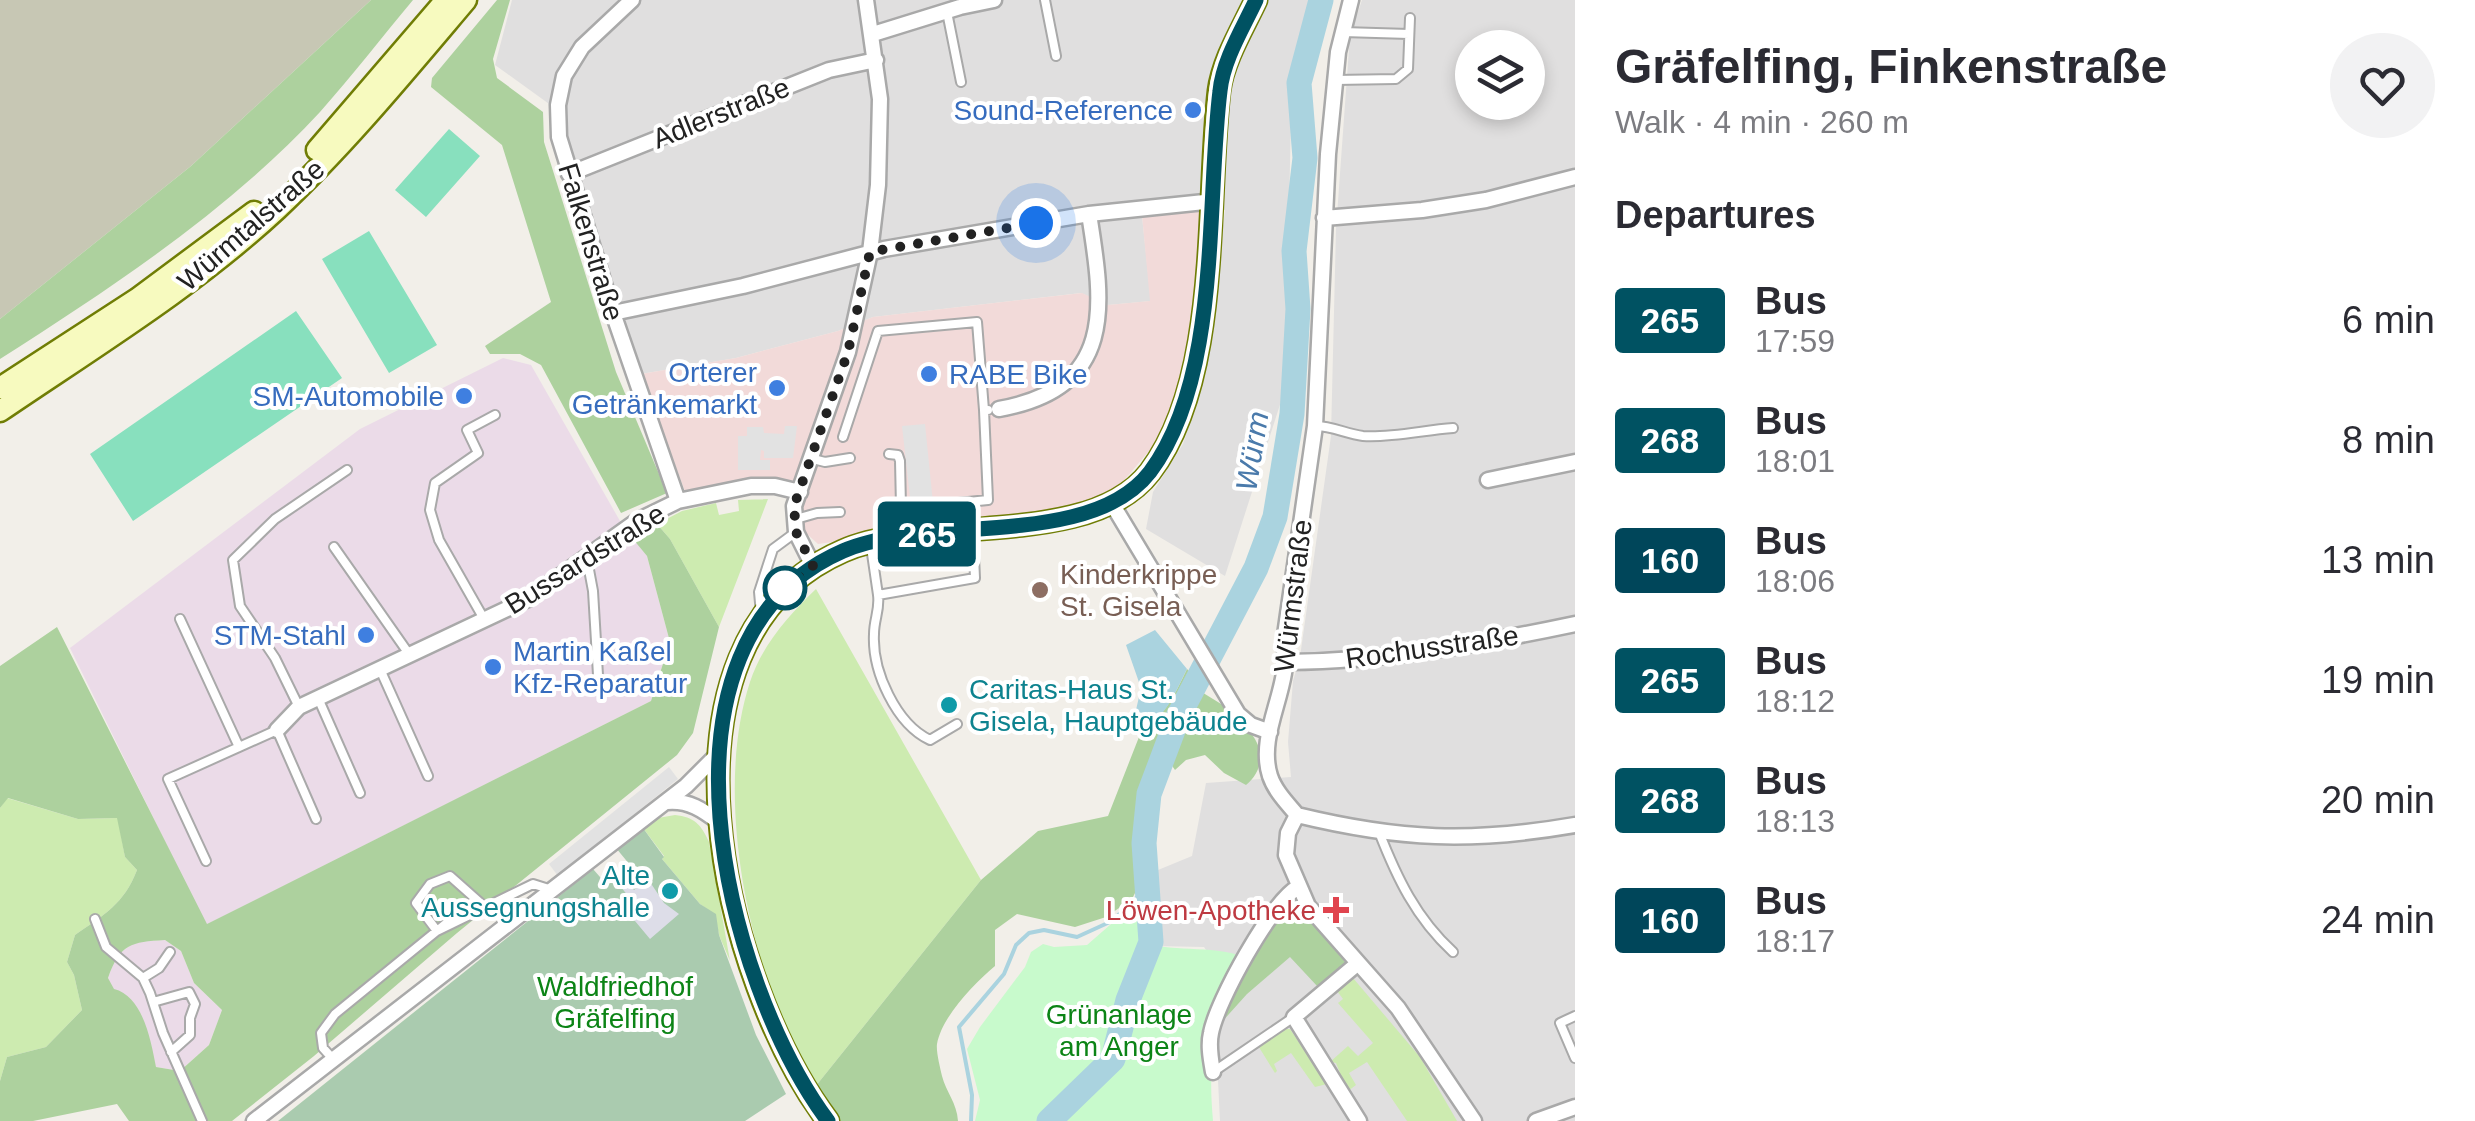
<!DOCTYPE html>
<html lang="en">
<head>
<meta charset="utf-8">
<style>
  :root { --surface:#fff; --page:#f2f2f3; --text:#2b2b33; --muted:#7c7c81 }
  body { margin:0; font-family:Helvetica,sans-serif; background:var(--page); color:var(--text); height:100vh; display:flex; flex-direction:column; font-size:38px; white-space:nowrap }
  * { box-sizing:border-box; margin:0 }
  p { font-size:32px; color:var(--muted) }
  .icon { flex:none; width:55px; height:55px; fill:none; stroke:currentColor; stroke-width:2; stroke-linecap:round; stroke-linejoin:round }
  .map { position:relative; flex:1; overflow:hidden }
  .side { display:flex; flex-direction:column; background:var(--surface); width:900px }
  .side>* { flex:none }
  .badge { padding:0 20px; border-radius:8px; font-size:35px; line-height:65px }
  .tools { position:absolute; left:1455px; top:30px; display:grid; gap:20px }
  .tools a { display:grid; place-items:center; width:90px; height:90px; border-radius:50%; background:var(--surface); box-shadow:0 5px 15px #0003; font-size:50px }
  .you { position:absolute; width:50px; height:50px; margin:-25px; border:8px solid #fff; border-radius:50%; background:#1a73e8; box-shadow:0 0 0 15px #1a73e833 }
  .map>.badge { position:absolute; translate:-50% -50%; box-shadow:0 0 0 5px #fff }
  h2 { padding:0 40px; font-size:38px; line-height:90px }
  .round { display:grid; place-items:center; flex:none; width:105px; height:105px; border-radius:52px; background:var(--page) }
  .overview { display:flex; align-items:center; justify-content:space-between; height:170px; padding:0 40px }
  h1 { font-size:48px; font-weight:700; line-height:75px }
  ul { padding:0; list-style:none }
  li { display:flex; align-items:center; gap:30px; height:120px; padding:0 40px }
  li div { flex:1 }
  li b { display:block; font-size:38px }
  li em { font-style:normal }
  li .badge { min-width:110px; font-weight:700; text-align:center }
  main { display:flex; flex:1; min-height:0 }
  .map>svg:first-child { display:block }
</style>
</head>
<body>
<main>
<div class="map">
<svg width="1575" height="1121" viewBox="0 0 1575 1121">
  <rect width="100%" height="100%" fill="#f2efe9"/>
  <!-- residential -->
  <path fill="#e0dfdf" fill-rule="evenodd" d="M512 0H1316L1292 74 1285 389 1225 576 1146 529 1153 492 1183 444 1204 379 1225 210 1142 216 1151 301 1108 305 1081 293 873 317 838 331 736 358 641 374 580 188 563 114 495 65Z
    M1362 0H1575V1121H1220L1216 1040 1233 990 1204 947 1156 946 1158 870 1192 856 1206 783 1291 777 1288 742 1293 681 1300 657 1331 436 1336 229 1350 35ZM1472 48H1528V102H1472Z"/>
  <!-- commercial -->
  <path fill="#f2dad9" d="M1209 211 1189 357 1160 438 1115 491 1072 508 818 544 807 534 787 494 760 490 689 502 641 374 736 358 838 331 873 317 1082 293 1108 305 1150 301 1142 215Z"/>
  <!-- industrial -->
  <path fill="#ebdbe8" d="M503 358 531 365 620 521 647 556 670 642 651 701 206 925 70 648 360 429Z
    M165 940 181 951 194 983 222 1010 209 1045 180 1071 156 1067 138 1009 113 989 108 978 116 956 135 942Z"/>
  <!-- construction -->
  <path fill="#c7c7b4" d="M0 0H371L191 166 0 319Z"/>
  <!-- grass -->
  <path fill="#cdebb0" d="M768 499 719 627 670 539 657 524 682 511 716 503 719 515 739 511 738 500Z
    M816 589 981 880 815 1087C752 981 711 801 750 682 762 645 789 615 816 589Z
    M7 798 78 819 118 818 125 857 137 870C124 904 104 915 75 935L67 962 74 975 82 1010 46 1047 7 1057 0 1081V808Z
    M675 815C694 817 701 824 709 842L730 961 719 935 715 915 700 904 662 859 664 856 643 828 658 818Z
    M1353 978 1420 1057 1457 1121H1407L1367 1062 1349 1073 1356 1085 1348 1091 1337 1075 1340 1073 1336 1063 1330 1062 1348 1046 1358 1056 1373 1043 1338 1003 1343 999 1337 991Z
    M1280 1029H1290L1327 1084 1315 1087 1291 1053 1274 1064 1277 1071 1275 1073 1257 1044Z"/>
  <!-- forest -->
  <path fill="#add19e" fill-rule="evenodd" d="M371 0H413C382 37 352 76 320 112 228 211 113 287 0 359V319L191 166Z
    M497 0H510L493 59 497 78 543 112 544 142 616 372 667 493 621 513 541 365 520 354H490L485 346 551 302 502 145 431 87 432 78Z
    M657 524 670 539 719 627 693 733 677 755 457 933 314 1056 232 1121H129L117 1104 33 1121H0V1081L7 1057 46 1047 82 1010 74 975 67 962 75 935C104 915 124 904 137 870L125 857 117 818 78 819 8 798 0 808V666L57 627 207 924 651 701 670 642 647 556 633 539ZM165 940 181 951 194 983 222 1010 209 1045 180 1071 156 1067C151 1041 143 996 114 989L108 978C120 944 131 942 165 940Z
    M1187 669 1195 677 1139 802 1134 843 1141 881 1132 899 1106 917 1075 927 1017 914 995 930V966C975 983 942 1016 937 1044 936 1052 940 1067 942 1076 946 1092 957 1103 958 1121H839L815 1087 981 880 1038 831 1108 816 1139 737 1137 730C1164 721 1175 693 1187 669Z
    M1200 691 1226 707 1233 726 1247 729C1265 747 1265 769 1246 785L1224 773 1205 755 1186 760 1175 770 1166 757 1193 693Z
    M1286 904H1297L1346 963 1318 987 1290 957 1247 994 1220 1024 1233 990Z"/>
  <!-- cemetery -->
  <path fill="#aacbaf" d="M643 828 664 857 662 859 700 904 716 914 719 935 756 1035 786 1094 745 1121H278L593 869 607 885 630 865 616 848Z"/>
  <!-- park -->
  <path fill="#c8facc" d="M1142 897 1145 900 1143 942C1178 954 1216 943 1251 960 1215 1020 1207 1052 1213 1121H975L980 1100 967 1049 980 1027 1025 967 1031 952 1043 944 1054 947 1087 945Z"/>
  <!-- pitch -->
  <path fill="#88e0be" d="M449 129 480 156 426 217 395 190Z
    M369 231 437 345 389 373 322 259Z
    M296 311 342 378 133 521 90 454Z"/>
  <!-- parking -->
  <path fill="#e2e2e2" d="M925 424 933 503 911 506 902 426Z
    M785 426H797L793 458H764V451L761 450 760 460H770V470H738V436H747V427H763L764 433 784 434Z
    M669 767 678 779 558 876 549 864Z"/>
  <!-- plaza -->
  <path fill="#dddde8" d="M620 873 634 890 648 879 664 903 679 914 650 939 620 903 628 896 614 878Z"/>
  <!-- water -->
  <path fill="#aad3df" d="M1155 630 1187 669C1177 689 1166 717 1145 728L1136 710 1141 688 1126 645Z"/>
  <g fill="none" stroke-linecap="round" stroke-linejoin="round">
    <!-- stream -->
    <path stroke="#aad3df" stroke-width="4" d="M971 1121 972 1095 959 1027 1004 974 1016 945 1029 933 1044 930 1077 937 1112 921 1147 888"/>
    <!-- river -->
    <path stroke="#aad3df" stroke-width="25" d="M1049 1121 1113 1059 1128 1000 1151 942 1144 843 1149 794 1178 717 1256 568 1275 517 1292 414 1298 309 1294 251 1305 158 1299 83 1321 0"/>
    <defs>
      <path id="service" d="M1045 0 1056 56
        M947 12 961 82
        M1343 32 1409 34
        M1335 80 1396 79 1408 69 1410 18
        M1315 426C1333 426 1346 434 1363 436 1391 438 1424 430 1453 428
        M843 437 878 331 977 322 984 410
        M889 454 898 455 900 461 901 507
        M813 459 825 462 850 458
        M796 519 817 513 840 512
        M912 535 910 513 938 505 988 500 984 410H988
        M334 547 409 654
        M871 547 878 595 975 578 973 534
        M587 559 593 591 598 675
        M878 595C880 610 874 619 874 634 872 671 896 724 930 740L957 724
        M761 614 759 592 773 549 796 532
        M180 619 239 747
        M484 619 439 540 430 510 435 483 478 453 467 430 495 415
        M379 667 428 776
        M318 698 360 793
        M299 707 275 658 240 606 233 560 275 519 347 470
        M1379 832C1397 878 1416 918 1453 952
        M206 861 168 779 277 730 316 819
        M486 908 450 876 430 884 416 903 437 931 533 884 552 890
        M95 919 106 947 143 978 150 993 163 1033 202 1121
        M143 978 159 968 170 952
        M153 1002 189 992 195 1004 190 1018V1035L171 1052
        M1575 1016 1560 1023 1575 1058
        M333 1059 323 1048 321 1033 335 1014 476 899
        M1213 1072 1294 1017"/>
      <path id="minor" d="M632 0 582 47 564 76 558 105 559 137 613 313 678 501
        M1351 0 1338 52 1328 154 1315 426 1284 642C1293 686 1256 732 1270 776 1275 791 1287 803 1297 815L1288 833 1286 855 1308 906 1398 1008 1474 1121
        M873 34 960 7 994 0
        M569 174 829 70 876 60
        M1324 218 1422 210 1486 200 1575 177
        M613 313 743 286 884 249 1089 214 1214 201
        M999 409C1116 388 1104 307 1089 214
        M1488 480 1575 462
        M1111 502 1238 714 1251 725 1270 732
        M813 566 796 532 794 506 848 352 870 252 878 185 880 99 866 0
        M1288 662C1386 661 1480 644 1575 624
        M277 730 299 707 528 599 637 521 678 501 751 486H775L800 492
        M667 802C689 800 703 810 720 823
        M1297 815C1400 840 1471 843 1575 825
        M1357 964 1294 1017 1359 1121
        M1213 1072C1211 1060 1208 1046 1211 1033 1217 1001 1271 903 1298 887
        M254 1121 686 786 719 753
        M1536 1121 1575 1107"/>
      <path id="secondary" d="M317 150 446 0
        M0 388 137 299 254 212
        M0 411C94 347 193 287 277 209 345 145 405 72 466 0
        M828 1121C724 984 638 641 843 551 927 514 1090 550 1150 472 1221 378 1206 204 1219 91 1223 60 1243 28 1256 0"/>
    </defs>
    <!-- service casing -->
    <use href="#service" stroke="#a9a9a9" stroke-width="12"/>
    <!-- minor casing -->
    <use href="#minor" stroke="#a9a9a9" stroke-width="19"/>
    <!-- secondary casing -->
    <use href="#secondary" stroke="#707d05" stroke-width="25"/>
    <!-- service -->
    <use href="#service" stroke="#fff" stroke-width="8"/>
    <!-- minor -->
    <use href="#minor" stroke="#fff" stroke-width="14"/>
    <!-- secondary -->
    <use href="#secondary" stroke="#f7fabf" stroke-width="20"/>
  </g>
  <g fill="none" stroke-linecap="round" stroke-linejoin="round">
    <defs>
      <path id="line" d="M828 1121C725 983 638 640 843 551 927 514 1090 550 1150 472 1221 377 1206 204 1220 91 1223 60 1243 28 1256 0"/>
    </defs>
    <!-- line casing -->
    <use href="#line" stroke="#fff" stroke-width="22"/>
    <!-- line -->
    <use href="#line" stroke="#005262" stroke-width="15"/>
    <!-- walk -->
    <path stroke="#222" stroke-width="10" stroke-dasharray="0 18" d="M785 588 813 566 796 532 794 506 848 352 870 252 1036 223"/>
  </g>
  <!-- markers -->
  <g fill="#3f7fe0" stroke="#fff" stroke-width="4">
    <circle cx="1193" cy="110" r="10"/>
    <circle cx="929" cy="374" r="10"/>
    <circle cx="777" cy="388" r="10"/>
    <circle cx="464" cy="396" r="10"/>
    <circle cx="366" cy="635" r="10"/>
    <circle cx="493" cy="667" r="10"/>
  </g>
  <circle fill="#fff" stroke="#005262" stroke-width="5" cx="785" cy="588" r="20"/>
  <circle fill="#8d6e63" stroke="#fff" stroke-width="4" cx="1040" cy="590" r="10"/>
  <g fill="#0f9aa8" stroke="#fff" stroke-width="4">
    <circle cx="949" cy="705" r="10"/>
    <circle cx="670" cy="891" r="10"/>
  </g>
  <path fill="#e0444e" stroke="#fff" stroke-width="4" d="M1331 895h10v10h10v10h-10v10h-10v-10h-10v-10h10z"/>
  <g text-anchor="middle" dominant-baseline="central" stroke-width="8" stroke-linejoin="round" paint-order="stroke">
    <!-- shop labels -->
    <g font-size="28" fill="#366cbe" stroke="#fff" text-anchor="end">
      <text x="1173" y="110">Sound-Reference</text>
      <text x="757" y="372">Orterer<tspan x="757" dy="32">Getränkemarkt</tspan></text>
      <text x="949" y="374" text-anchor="start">RABE Bike</text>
      <text x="444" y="396">SM-Automobile</text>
      <text x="346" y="635">STM-Stahl</text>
      <text x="513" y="651" text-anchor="start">Martin Kaßel<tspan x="513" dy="32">Kfz-Reparatur</tspan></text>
    </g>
    <!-- street labels -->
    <g font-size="28" fill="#222" stroke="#fff">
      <text transform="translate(721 113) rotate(-22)">Adlerstraße</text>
      <text transform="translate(251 225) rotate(-41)">Würmtalstraße</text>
      <text transform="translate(591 242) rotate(73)">Falkenstraße</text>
      <text transform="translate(585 559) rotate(-32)">Bussardstraße</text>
      <text transform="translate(1293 596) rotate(-83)">Würmstraße</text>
      <text transform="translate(1432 647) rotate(-8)">Rochusstraße</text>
    </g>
    <!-- education labels -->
    <g font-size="28" fill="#785e54" stroke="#fff" text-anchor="start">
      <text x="1060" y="574">Kinderkrippe<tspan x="1060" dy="32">St. Gisela</tspan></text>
    </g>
    <!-- culture labels -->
    <g font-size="28" fill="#0d838f" stroke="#fff" text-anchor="start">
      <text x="969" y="689">Caritas-Haus St.<tspan x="969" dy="32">Gisela, Hauptgebäude</tspan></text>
      <text x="650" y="875" text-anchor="end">Alte<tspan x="650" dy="32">Aussegnungshalle</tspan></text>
    </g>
    <!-- health labels -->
    <g font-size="28" fill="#be3a42" stroke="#fff" text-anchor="end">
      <text x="1316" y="910">Löwen-Apotheke</text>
    </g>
    <!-- park labels -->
    <g font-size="28" fill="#0c8416" stroke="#fff">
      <text x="615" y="986">Waldfriedhof<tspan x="615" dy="32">Gräfelfing</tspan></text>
      <text x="1119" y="1014">Grünanlage<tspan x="1119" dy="32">am Anger</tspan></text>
    </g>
    <!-- water labels -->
    <g font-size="30" font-style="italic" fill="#4a7aab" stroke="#fff">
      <text transform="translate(1252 451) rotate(-81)">Würm</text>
    </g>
  </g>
</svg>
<div class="tools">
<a><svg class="icon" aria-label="layers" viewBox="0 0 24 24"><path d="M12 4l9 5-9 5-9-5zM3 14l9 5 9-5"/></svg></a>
</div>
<div class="you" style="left:1036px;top:223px"></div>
<b class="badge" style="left:927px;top:534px;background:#005262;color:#fff">265</b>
</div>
<section class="side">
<div class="overview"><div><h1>Gräfelfing, Finkenstraße</h1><p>Walk · 4 min · 260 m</p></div><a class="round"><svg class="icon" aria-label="heart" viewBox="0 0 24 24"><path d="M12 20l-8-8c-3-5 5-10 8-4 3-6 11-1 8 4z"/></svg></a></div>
<h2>Departures</h2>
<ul>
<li><span class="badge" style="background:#005262;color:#fff">265</span><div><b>Bus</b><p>17:59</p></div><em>6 min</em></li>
<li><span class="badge" style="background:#005262;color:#fff">268</span><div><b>Bus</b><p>18:01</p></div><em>8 min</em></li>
<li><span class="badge" style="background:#00465a;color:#fff">160</span><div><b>Bus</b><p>18:06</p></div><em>13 min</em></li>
<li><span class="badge" style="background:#005262;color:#fff">265</span><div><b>Bus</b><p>18:12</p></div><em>19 min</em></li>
<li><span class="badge" style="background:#005262;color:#fff">268</span><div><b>Bus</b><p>18:13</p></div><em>20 min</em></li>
<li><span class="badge" style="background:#00465a;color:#fff">160</span><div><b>Bus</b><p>18:17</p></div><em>24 min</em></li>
</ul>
</section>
</main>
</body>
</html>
